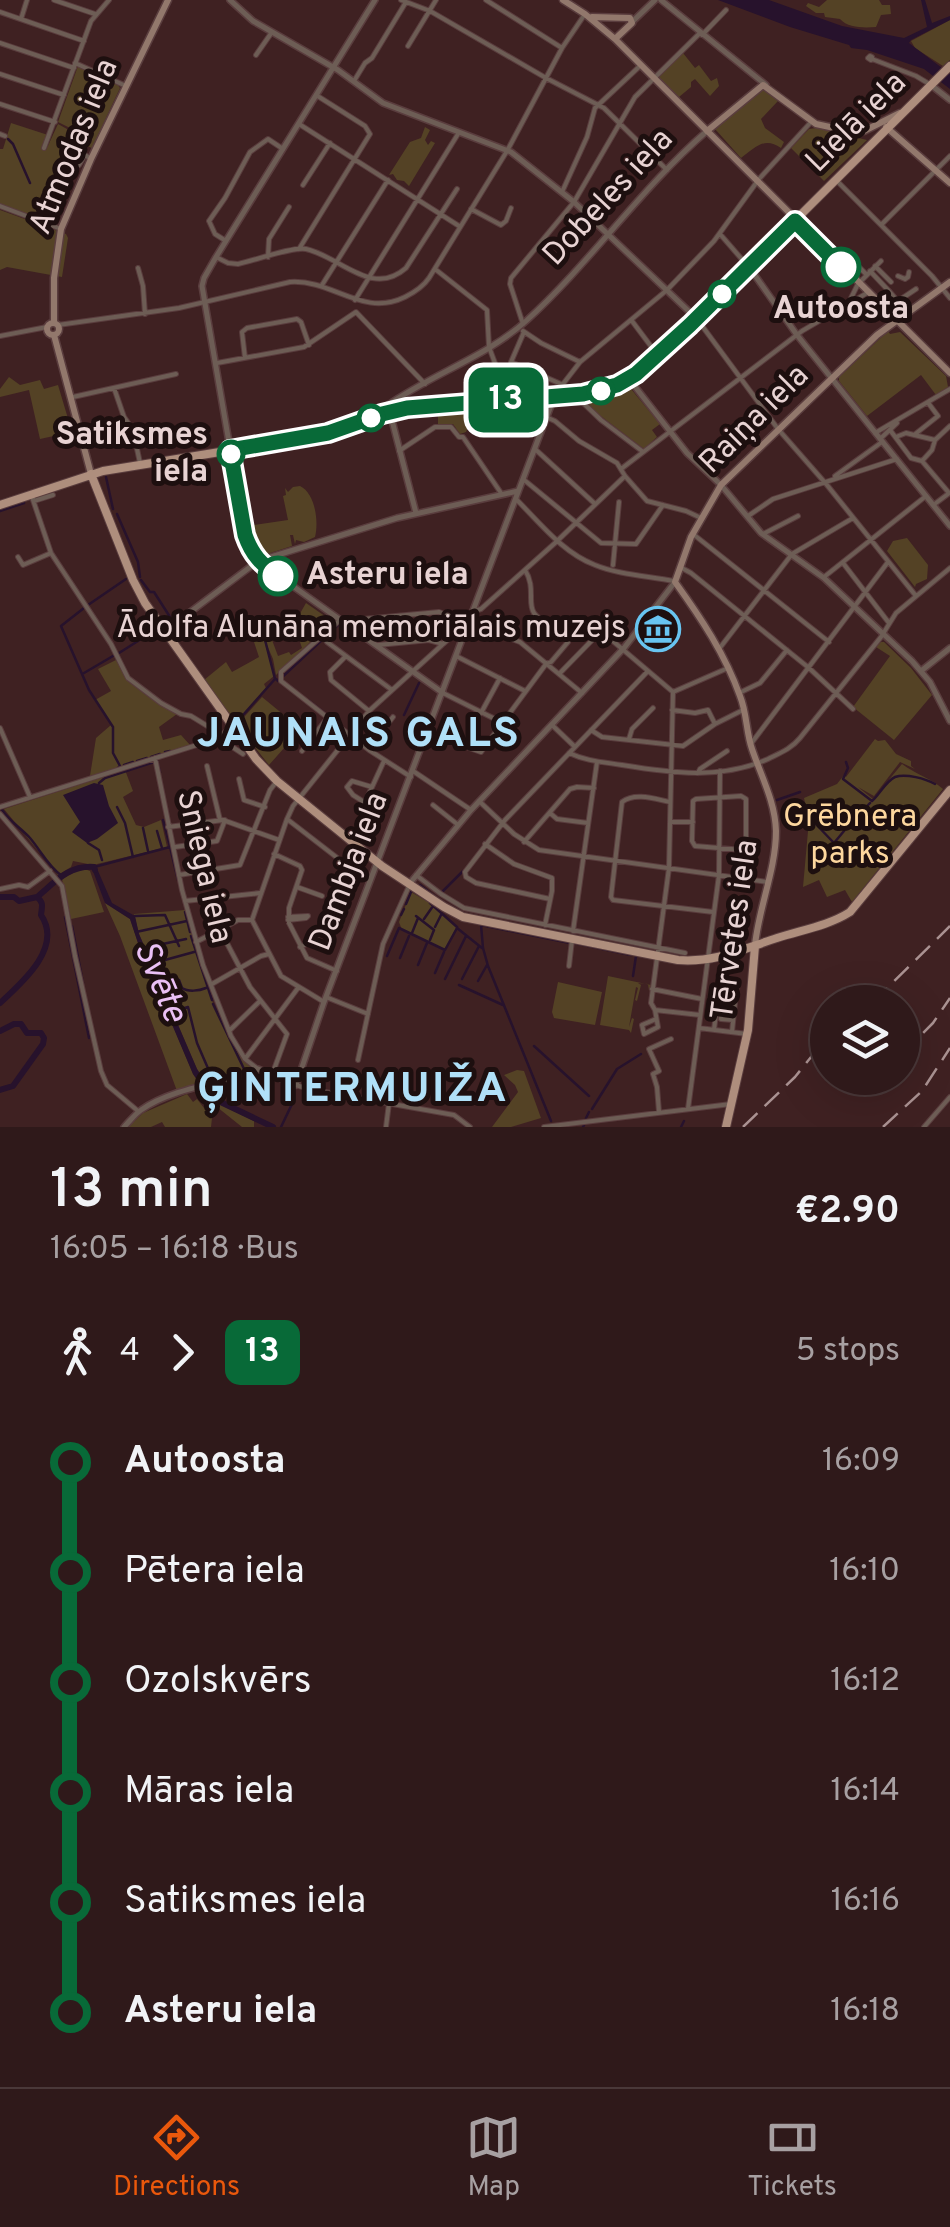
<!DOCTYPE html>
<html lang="en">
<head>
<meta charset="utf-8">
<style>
  :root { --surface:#2f191a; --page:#372223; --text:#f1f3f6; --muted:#a7a0a2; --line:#4a3839; --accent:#ea580c }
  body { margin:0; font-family:Overpass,sans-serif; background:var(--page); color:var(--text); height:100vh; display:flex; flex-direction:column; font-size:38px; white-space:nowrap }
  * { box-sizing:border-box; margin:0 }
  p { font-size:32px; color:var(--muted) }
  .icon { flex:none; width:55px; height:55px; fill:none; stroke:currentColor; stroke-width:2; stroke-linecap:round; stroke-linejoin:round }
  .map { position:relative; height:1127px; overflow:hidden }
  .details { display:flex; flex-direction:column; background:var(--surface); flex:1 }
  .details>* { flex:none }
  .badge { padding:0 20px; border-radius:15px; font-size:35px; line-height:65px }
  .controls { position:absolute; left:810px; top:985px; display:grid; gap:20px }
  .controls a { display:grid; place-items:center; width:110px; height:110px; border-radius:50%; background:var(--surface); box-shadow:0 10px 40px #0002,0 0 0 2px var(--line); font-size:50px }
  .map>.badge { position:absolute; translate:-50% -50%; box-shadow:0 0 0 5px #fff }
  .legs { display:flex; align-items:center; gap:15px; height:110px; padding:0 50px; font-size:32px }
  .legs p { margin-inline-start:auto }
  .summary { display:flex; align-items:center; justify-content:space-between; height:170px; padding:0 50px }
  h1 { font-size:55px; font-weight:600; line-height:75px }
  ul { padding:0 50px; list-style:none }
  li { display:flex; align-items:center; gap:35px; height:110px; font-size:38px }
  li i { display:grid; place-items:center; width:15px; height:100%; margin:0 12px; background:currentColor }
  li i::after { content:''; width:25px; height:25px; margin:-12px; border:8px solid; border-radius:50%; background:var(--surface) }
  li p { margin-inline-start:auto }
  li:first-child i { background:linear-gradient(#0000 50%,currentColor 0) }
  li:last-child i { background:linear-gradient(currentColor 50%,#0000 0) }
  .dock { display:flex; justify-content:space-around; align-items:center; height:140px; border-top:2px solid var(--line); background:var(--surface); font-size:28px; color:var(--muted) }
  .dock a { display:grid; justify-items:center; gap:5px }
  .dock .selected { color:var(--accent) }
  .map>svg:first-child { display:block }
</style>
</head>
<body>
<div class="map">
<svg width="950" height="1127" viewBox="0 0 950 1127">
  <rect width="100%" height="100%" fill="#3f2122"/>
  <!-- green -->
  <path fill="#544225" d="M827 0H879L882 5H890L891 14 881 15 876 27C864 28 848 28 840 19L825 17 824 13H816L806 6 808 3 819 7Z
    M950 20V60L943 66 915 48 911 41Z
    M683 53 695 68 699 65 711 81 717 78 719 86 710 96 695 79 691 82V87L679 97 658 76Z
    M78 66 118 85 120 88 92 148 79 143 70 128 58 122Z
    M763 89 778 101 761 119 765 128 784 142 781 148C764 136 755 148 741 158L715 129Z
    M11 123 48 135 42 148 46 150 58 124 67 129 76 142 69 140 63 153 72 159 76 165 68 174 64 185 67 188 53 223 0 204V149H3Z
    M425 127 430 130 425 140 428 145 431 141 435 143 409 186 404 181 397 180 393 174 389 175 410 142 421 138Z
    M816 128 867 140 824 181 791 148 809 129Z
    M0 210 66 234 68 238 62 277 7 267 0 270Z
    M888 331 890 334 900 332 946 376 948 387 936 395 921 375 867 416 839 381V377Z
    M9 377 20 385 40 380 44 389 58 385 72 432 40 439 29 390 0 397V389Z
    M625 387 631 389 660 424 652 430 657 437 644 449 585 404 583 400 601 399Z
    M522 404 524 416 469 425 466 432 460 434 453 424H438V415L443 410Z
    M300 486C315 493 319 521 315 537L304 542 296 540 295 544 293 535H290L292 546 258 557 251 545 247 526 288 520 283 496 286 495 285 488 288 492 293 487Z
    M907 538 928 565 927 579 916 584 915 587 887 551 893 541Z
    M306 603 332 621 276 675 273 659 263 636 274 676 264 684 266 688 242 716 240 715 232 720 204 680 226 662 232 672 259 657 253 639 264 635 273 626 276 629 269 632 278 656 289 652 291 655 302 648 300 642 302 640 295 622H288L298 617Z
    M881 642H884L911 668 932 695 894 740 853 707 890 656 876 647Z
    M116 660 129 682 150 698 177 714 159 727 163 740 181 735 190 745 90 776 96 738 111 725 95 700 111 691 98 669Z
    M262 697 301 729 269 765 237 725Z
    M875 739 878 741 885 740 896 754 911 761V766L915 769 900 762 874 796 858 787 873 799 902 764C915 774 931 778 943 789L852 902 845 890 827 897 819 880 803 887 809 820 804 798 837 784 844 775 846 777Z
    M125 770 133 791 123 797 136 825 144 827 161 820 167 847 93 865 73 861 71 867 58 875 4 809Z
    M82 868 90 871 104 912 71 919 62 879Z
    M411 892 430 903 457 926 445 950 402 930 399 922Z
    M105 903 130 919 139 946 164 999V1004L193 1074 200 1084 177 1091 120 936Z
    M185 910C199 960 217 1040 255 1071L204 1084V1080L197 1069 139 934 134 914Z
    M608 976 651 985 649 991 648 984 638 983 641 985 637 1001 635 1000 638 988 636 987 629 1027 632 1018 634 1019 631 1033 629 1030 600 1025Z
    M558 982 602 992 595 1025 554 1018 552 1012Z
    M517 1070 524 1071 541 1118 511 1127H492L518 1092 515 1085 504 1075Z
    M187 1094 193 1102 197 1099 204 1108 211 1100 254 1121V1127H242L217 1107 213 1109 211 1127H165L162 1122 151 1127H128L143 1113Z"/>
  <!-- water -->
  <path fill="#27122c" d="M718 0H769L842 26 904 38 927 27 921 0H925L932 23 950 16V20L911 40 909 43 950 74V89L924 69 867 50 851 48 849 45 790 27Z
    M94 783 103 785 109 806 118 823 97 839 87 843 72 832 80 822 63 795Z
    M95 864 112 903 135 916 139 934 197 1069 204 1080V1084H200L193 1074 165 1008 164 999 139 946 130 919 105 903 91 866Z"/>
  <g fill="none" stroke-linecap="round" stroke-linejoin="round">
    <!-- stream -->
    <path stroke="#27122c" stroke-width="2.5" d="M8 139 13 144 30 183
      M106 477 113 509
      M0 511 24 503
      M117 514 138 562 140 577
      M141 580 150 592H154L170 617 167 621
      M88 605 126 579
      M84 608 61 626 89 690 113 727V753L120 766 118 768
      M119 653 157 629
      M84 673 113 656
      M276 679 278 681 339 624
      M308 700 341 726
      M404 715 419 683
      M236 723 275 679 264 636
      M165 752 170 751
      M151 757 160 754
      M137 761 147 758
      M157 761 160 772
      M846 762 848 768 843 779 872 801C879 795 886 781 895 777 906 773 926 779 935 784
      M124 765 133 762
      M99 783 105 778 154 762
      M777 800 800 792
      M117 807 125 823 133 857
      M2 810C10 822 21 828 30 838 41 851 48 866 62 876
      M811 819 834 843 844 831
      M163 820 170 847
      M847 827 870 803
      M143 828 148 851
      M157 831 162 848
      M88 843 99 850 102 860
      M94 867 170 847 178 880
      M420 885 438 899
      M442 892 463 871
      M430 903 457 927
      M406 904 411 892
      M185 912 190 932
      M401 915 404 909
      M135 916 165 915 179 946
      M416 916 434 930 430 940
      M65 917 89 1038
      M424 919 433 906
      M72 926 83 983
      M435 927 441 915
      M136 932 187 921
      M412 933 418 918
      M191 936 212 1000
      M574 943 631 955
      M144 948 186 939
      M387 956 399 928 445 950 457 928 482 948
      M400 958 409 936
      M154 963 194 952
      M418 965 427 943
      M435 973 444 952
      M633 976 636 956
      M445 979 466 936
      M462 979 479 946
      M478 981 487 965
      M159 982 166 978 179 980 182 988C188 992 199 991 206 988
      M459 985 503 1005
      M172 1012 188 1007 197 1043 210 1073 230 1076 245 1071 213 1004
      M534 1046 589 1096
      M592 1109 617 1069 641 1054
      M586 1118 589 1112
      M551 1121 488 966 483 948 481 925 570 943
      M281 1127 292 1104
      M583 1127 584 1125
      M681 1127 684 1121"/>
    <!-- river -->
    <path stroke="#27122c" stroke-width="6" d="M0 897H14L19 901 37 897C44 903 42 906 41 915 63 947 23 982 0 1003
      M37 897C55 882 69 865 94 867L95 870
      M0 1031 14 1024H21L27 1033H41L44 1038 43 1044 13 1086 0 1090
      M201 1081 205 1093 210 1097 273 1127"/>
    <defs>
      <path id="minor" d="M54 0 95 14
        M401 0 430 11 546 78 604 108 667 170
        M486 0 562 48
        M0 12 84 41
        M21 19 27 0
        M702 35 726 10
        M0 43 74 68
        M408 46 436 0
        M256 55 272 32
        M870 56 872 57 871 60 868 58Z
        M872 59 916 76 931 85
        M75 63 126 86
        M0 74 64 95
        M354 81 365 63 372 58 406 2
        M0 104 55 122
        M299 124 459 226
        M0 134 5 136
        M44 148 91 21 109 0
        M74 168 79 165 85 155 91 159
        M836 180 932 276 950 298
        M303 185 330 143
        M562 192 587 137 595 108 641 65
        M0 206 61 229
        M471 209 501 225 506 221 511 208
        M881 225 950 156
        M720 234 746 264
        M226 241 215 234 209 221 225 198 250 152 268 139 283 149
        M299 249 370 134 365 126 316 95
        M216 257 228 263 238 264C253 261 294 246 306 249 341 257 372 298 406 268L457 189
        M268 257 269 239 289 207
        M858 266 867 275
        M875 266 891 282
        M138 268 143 286 145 314
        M435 269 487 310 489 347 499 374 516 391 517 399
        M870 271 888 290
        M898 276 905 279 908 277 909 272
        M322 285 388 180
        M851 298 858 284 881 261
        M879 298 889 291 907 312
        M355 300 458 134
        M898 301 916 289
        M697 319 778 429 827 485 916 596
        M632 321 656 353
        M523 324 510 284 511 278 574 202 635 97 700 33
        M58 325 179 308 290 282C333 279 362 318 405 297 415 292 423 287 429 278L507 151 562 48 585 14
        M523 331 541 343 580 362
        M524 332 511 362 561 384
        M0 336 47 327
        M245 358 242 332 247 328 297 319 301 322 309 345
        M217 363 304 347 356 312 425 384
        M114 388 124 417 133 430 140 463
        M556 393 580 362 667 290 714 241 759 179 812 121
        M73 397 176 374
        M577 397 601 420 642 451
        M546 417 555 421 579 441 617 463 625 476 647 501 686 511 701 518
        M890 430 911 458 922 461 949 493
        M875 433 950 389
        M914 435 938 416 929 404
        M896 437 906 433 935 440 932 450 922 461
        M880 439 897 423
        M935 440 950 426
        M535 449 594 503
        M399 451 435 427H451L459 437H463L501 493
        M621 469 802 331 867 293
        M835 476 882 442
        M523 479 601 543 636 544 663 505
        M31 494 51 553 111 644 128 678 161 703 181 714 191 716 222 735
        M516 499C540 523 563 553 595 565 619 575 649 576 674 581
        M34 501 53 495
        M936 503 948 494
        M748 516 773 499 897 459
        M693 534 829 642
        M763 534 798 516
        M18 557 23 565 51 553
        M843 563 889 623
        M613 565 619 502
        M680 567 691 573 809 668 853 709
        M824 577 926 496
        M474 611 481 609 555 543 625 476
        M340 620 281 672V681L369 750 411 777
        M342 621 439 612 520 642 582 693
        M323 635 327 642 392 690
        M378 645 429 640 443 644
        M719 649 792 554 853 518
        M346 656 330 672 331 680 369 711
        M456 656 525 691
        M560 673 601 631 673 692
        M443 693 501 722
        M739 693 760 683 787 650
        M672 710 695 713 708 710 715 724
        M481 713 500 678
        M552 725 574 746
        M0 728 30 797
        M591 730 602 737 683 746 715 724 743 710
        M219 738 243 754
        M629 739 632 729 653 708
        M455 743 481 752 546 664 551 662 568 642 567 638 564 634C555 628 540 622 534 613 527 603 536 587 525 570
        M750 745 888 562
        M368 749 393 717
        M302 751 328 717
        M569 753C586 761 603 762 622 765 671 773 721 780 768 759 780 753 791 749 800 738L881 637 896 613 950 568
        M155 758 182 890 203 965 231 1036 245 1059 258 1069
        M207 766 220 820
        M413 771 471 810
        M698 773 700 769 727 751
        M239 779 244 800 265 807
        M372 787 352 781 347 787 353 795 364 802 367 798 384 761
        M741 796 746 799V847L743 850 695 846 692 841 693 801 696 799Z
        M195 801 198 822
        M479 801 514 834 539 850 767 882
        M670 802C655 799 635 792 622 802L611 897 613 900 713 912
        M433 805 457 824
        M0 807 219 738 230 727
        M550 813 557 819 588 823
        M0 814 62 886 75 956 101 1071 107 1085 138 1111
        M287 819 353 870 354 874 346 883
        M670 822H693
        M168 827 223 820 279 840
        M524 842 570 789 577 787 594 788
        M485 844 514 864 552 878V891L545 925
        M175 847 217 841 225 820
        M274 854 300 866 302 870 289 908V923L307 958 337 971
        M179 875 240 865 270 790 277 781
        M416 875 441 894 464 908 685 953
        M297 887 322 896
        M0 889 19 885 28 887 50 871
        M550 899 476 883 466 877 465 872 505 820 648 671
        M185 901 260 893
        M288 917 308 916 306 918 288 920
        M220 930 250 987 287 1034 272 1075
        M573 931 597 762
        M196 942 238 920H251
        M300 947 317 939
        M569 966 572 940
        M212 984 261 956 269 954
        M652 989 702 999
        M326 997 368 1014
        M324 1002 281 976 252 920 287 819 293 806 369 711 453 635 467 628
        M655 1010 658 1027 644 1034 642 1025 656 1019
        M700 1015 655 1010 651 1003 669 868 673 692 728 668
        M733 1020 721 1019 724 995 732 987H737
        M699 1028 747 1034
        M714 1030 717 1005
        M229 1031 260 1001
        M732 1032 737 982
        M245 1059 298 988
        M358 1060 383 944 410 884
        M296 1085 308 1089 454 1115 470 1127
        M688 1109 719 875 720 771
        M659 1112 657 1087 653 1074 659 1071 649 1049 671 1039
        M386 1127 389 1103
        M544 1127 731 1104
        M924 1127 950 1097"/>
      <path id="tertiary" d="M230 0 253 21 338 70 383 103 511 152 574 202 697 319
        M375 0 216 257 204 278 202 286 245 535C250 549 255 558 266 567L443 693
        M661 0 766 85
        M632 22 655 0
        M931 85 950 100
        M749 267 797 335 950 526
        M629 379 687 453 721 485 761 533 824 578 912 661 930 682 950 721
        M416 513 388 405C432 374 486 357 526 321 591 262 641 188 707 131
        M165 631 258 561 397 518 518 491
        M921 671 950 648
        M410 883 471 810 624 648 675 582
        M124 1127C129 1122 135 1114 141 1110 170 1089 220 1083 255 1072L258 1069 296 1085 324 1002 555 395"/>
      <path id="secondary" d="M563 0 585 14 615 39 950 373
        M592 17 630 18 632 23 615 39
        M886 127 950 183
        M707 131 763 85 816 124 848 131H864L900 113
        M47 329a6 6 0 1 1 12 0a6 6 0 1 1-12 0Z
        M54 323V278L61 229 91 159 168 0
        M54 335 91 474
        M755 945C759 907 776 869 776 831 775 801 761 776 752 749 746 732 747 713 740 696 725 654 701 618 675 582L691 537 721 485 877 335 950 282"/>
      <path id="primary" d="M91 474 133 580 145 603 256 759 277 781 382 866 444 907 463 917 678 960C715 963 743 949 777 938 801 930 828 926 850 912L950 790
        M0 505 103 471 312 437 398 409 583 394 617 385 639 371 692 323 950 66
        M726 1127 748 1030 755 946"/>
    </defs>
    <!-- minor casing -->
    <use href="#minor" stroke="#5a3d3e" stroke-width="6"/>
    <!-- tertiary casing -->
    <use href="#tertiary" stroke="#5a3d3e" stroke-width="8"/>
    <!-- secondary casing -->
    <use href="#secondary" stroke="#5a3d3e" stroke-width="9"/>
    <!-- primary casing -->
    <use href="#primary" stroke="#5a3d3e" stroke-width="10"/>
    <!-- minor -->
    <use href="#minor" stroke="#6d5d55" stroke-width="4"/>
    <!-- tertiary -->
    <use href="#tertiary" stroke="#6d5d55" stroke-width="5"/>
    <!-- secondary -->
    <use href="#secondary" stroke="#92786c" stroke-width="6"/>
    <!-- primary -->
    <use href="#primary" stroke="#ae8e7d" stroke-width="8"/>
    <!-- rail -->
    <path stroke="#aa9292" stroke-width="2.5" stroke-dasharray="20 10" stroke-linecap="butt" d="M873 1002 950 926
      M902 1054 933 1023 950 998
      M859 1089 872 1078
      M743 1127 795 1077 828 1036
      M883 1127 922 1091 950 1048"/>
  </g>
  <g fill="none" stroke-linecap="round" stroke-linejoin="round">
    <defs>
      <path id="line-1" d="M278 576C261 564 252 555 245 535L230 450 328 433 382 414 407 408 583 394 617 385 636 374 690 325 795 221 841 267"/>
    </defs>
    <!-- line-1 casing -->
    <use href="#line-1" stroke="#fff" stroke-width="22"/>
    <!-- line-1 -->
    <use href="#line-1" stroke="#086a38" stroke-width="15"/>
  </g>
  <!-- icons -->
  <defs>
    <symbol id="museum-ring" viewBox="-11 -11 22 22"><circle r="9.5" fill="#1d0f0f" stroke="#68c4f0" stroke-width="1.5"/><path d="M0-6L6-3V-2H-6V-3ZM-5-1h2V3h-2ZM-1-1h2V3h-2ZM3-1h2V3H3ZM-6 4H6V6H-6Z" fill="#68c4f0"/></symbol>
  </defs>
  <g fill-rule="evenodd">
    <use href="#museum-ring" x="633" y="604" width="50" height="50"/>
  </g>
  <!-- markers -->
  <g fill="#fff" stroke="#086a38" stroke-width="5">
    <circle cx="841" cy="267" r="18"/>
    <circle cx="722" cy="294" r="12"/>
    <circle cx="601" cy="391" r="12"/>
    <circle cx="371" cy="418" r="12"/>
    <circle cx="231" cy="454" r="12"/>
    <circle cx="278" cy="576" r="18"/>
  </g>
  <g text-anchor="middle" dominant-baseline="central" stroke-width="10" stroke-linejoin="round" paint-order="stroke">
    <!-- street labels -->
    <g font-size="32" fill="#e8d3d3" stroke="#1d0f0f">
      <text transform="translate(857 123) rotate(-45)">Lielā iela</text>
      <text transform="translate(75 147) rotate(-68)">Atmodas iela</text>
      <text transform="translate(609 198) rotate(-47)">Dobeles iela</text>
      <text transform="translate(755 420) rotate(-45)">Raiņa iela</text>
      <text transform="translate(203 867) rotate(77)">Sniega iela</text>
      <text transform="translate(350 872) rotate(-69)">Dambja iela</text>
      <text transform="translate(736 930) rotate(-82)">Tērvetes iela</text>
    </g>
    <!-- stop labels -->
    <g font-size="32" font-weight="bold" fill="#e8d3d3" stroke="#1d0f0f">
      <text x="841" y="310">Autoosta</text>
      <text x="208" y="436" text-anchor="end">Satiksmes<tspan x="208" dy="37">iela</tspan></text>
      <text x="306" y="576" text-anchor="start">Asteru iela</text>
    </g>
    <!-- poi labels -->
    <g font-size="32" fill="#e8d3d3" stroke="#1d0f0f" text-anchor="end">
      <text x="626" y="629">Ādolfa Alunāna memoriālais muzejs</text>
    </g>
    <!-- park labels -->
    <g font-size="32" fill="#fdd79e" stroke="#1d0f0f">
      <text x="850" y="818">Grēbnera<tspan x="850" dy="37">parks</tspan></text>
    </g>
    <!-- water labels -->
    <g font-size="35" font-style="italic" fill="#eac0f5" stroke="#1d0f0f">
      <text transform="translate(159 982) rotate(67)">Svēte</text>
    </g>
    <!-- district labels -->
    <g font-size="42" font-weight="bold" letter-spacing="2.5" fill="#b0e0f8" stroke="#1d0f0f">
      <text x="359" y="735">JAUNAIS GALS</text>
      <text x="353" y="1090">ĢINTERMUIŽA</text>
    </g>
  </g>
</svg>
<div class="controls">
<a><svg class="icon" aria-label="layers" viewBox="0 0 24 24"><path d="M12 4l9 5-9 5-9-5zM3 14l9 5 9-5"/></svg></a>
</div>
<b class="badge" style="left:506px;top:400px;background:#086a38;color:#fff">13</b>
</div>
<section class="details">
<div class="summary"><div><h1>13 min</h1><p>16:05 – 16:18 · Bus</p></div><b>€2.90</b></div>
<div class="legs"><svg class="icon" aria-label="walk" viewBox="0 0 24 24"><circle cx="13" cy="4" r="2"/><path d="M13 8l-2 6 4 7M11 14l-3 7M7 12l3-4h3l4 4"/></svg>4<svg class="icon" aria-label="forward" viewBox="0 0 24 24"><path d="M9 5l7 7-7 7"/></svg><b class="badge" style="background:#086a38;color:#fff">13</b><p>5 stops</p></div>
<ul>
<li><i style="color:#086a38"></i><b>Autoosta</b><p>16:09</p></li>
<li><i style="color:#086a38"></i><span>Pētera iela</span><p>16:10</p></li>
<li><i style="color:#086a38"></i><span>Ozolskvērs</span><p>16:12</p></li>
<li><i style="color:#086a38"></i><span>Māras iela</span><p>16:14</p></li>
<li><i style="color:#086a38"></i><span>Satiksmes iela</span><p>16:16</p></li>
<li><i style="color:#086a38"></i><b>Asteru iela</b><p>16:18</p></li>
</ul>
</section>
<nav class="dock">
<a class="selected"><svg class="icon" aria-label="directions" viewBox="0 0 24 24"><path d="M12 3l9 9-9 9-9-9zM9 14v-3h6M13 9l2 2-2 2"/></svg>Directions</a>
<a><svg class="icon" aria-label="map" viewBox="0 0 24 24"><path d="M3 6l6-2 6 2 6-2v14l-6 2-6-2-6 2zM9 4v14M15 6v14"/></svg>Map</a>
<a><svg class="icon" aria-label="tickets" viewBox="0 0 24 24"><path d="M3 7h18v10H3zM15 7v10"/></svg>Tickets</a>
</nav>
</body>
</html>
